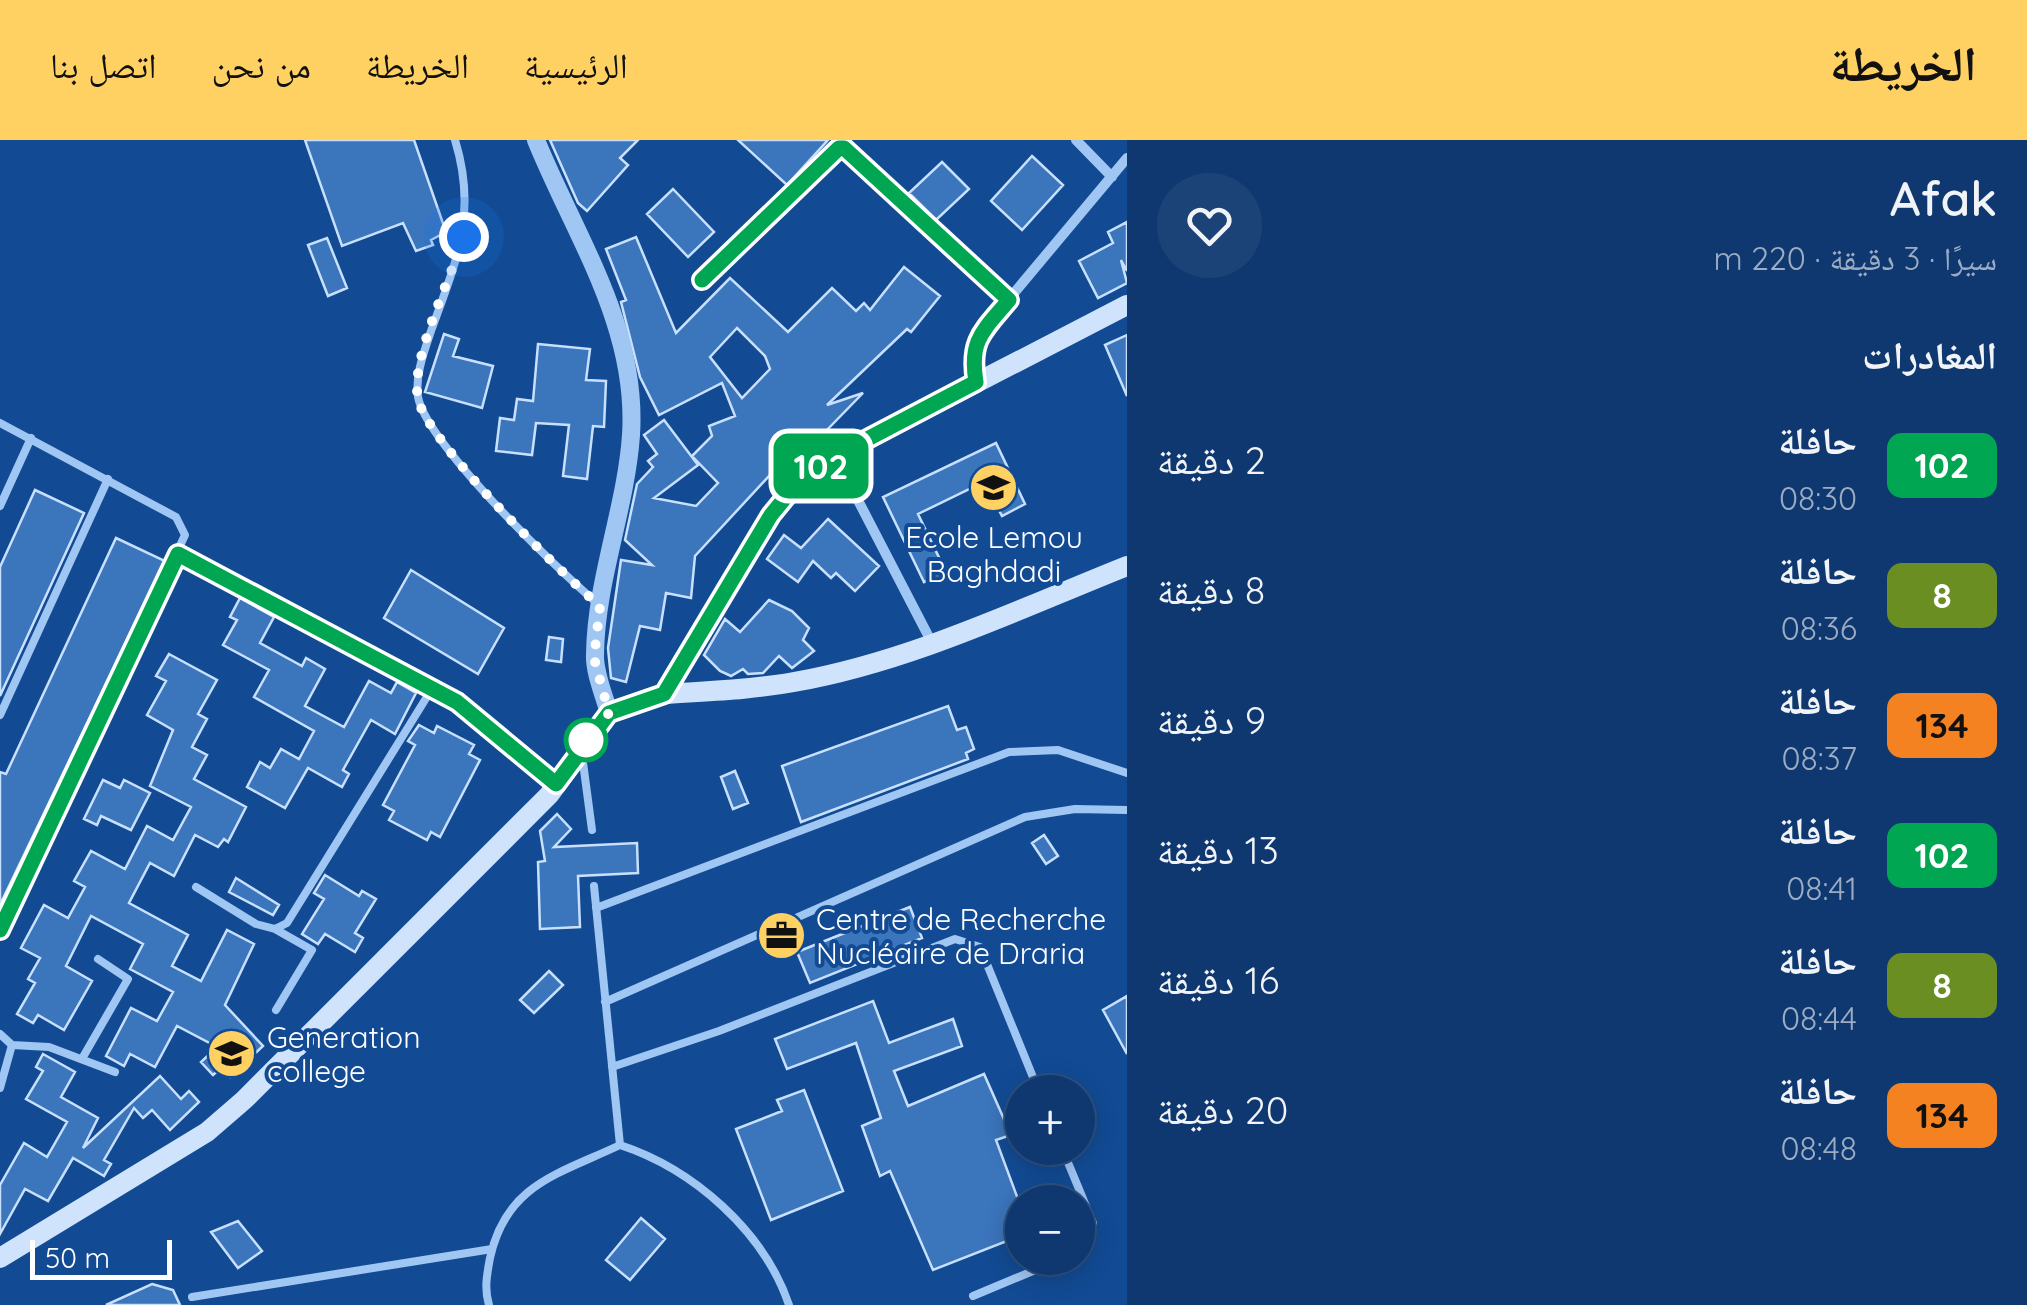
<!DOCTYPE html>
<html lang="ar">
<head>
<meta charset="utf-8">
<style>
  :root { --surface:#0e386f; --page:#1c4377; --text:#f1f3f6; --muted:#9bacc3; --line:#2e5282; --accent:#ffd162 }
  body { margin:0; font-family:Quicksand,"Noto Naskh Arabic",sans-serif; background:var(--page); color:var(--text); direction:rtl; height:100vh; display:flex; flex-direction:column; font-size:38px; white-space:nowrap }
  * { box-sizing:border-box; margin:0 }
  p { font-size:32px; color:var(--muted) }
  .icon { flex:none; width:55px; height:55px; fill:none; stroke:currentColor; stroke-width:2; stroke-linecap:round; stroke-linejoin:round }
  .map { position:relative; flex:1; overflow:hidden; direction:ltr }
  .drawer { display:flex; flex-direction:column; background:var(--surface); width:900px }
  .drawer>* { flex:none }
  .badge { padding:0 20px; border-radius:15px; font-size:35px; line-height:65px }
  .tools { position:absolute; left:1005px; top:935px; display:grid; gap:20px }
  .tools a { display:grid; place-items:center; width:90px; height:90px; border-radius:50%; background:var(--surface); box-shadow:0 5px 25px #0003,0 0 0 2px var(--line); font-size:50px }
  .scale { position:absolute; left:30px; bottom:25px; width:142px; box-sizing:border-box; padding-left:10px; border:5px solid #fff; border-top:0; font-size:28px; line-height:35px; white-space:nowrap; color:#fff; -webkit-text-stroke:8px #124b94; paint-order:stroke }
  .you { position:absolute; width:50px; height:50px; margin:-25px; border:8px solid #fff; border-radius:50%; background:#1a73e8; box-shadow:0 0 0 15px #1a73e833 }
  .map>.badge { position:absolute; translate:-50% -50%; box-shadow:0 0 0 5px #fff }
  h2 { padding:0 30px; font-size:38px; line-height:90px }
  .round { display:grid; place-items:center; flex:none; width:105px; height:105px; border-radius:52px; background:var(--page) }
  .head { display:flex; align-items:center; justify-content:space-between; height:170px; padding:0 30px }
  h1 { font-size:48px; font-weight:600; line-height:75px }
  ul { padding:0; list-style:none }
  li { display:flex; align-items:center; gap:30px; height:130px; padding:0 30px }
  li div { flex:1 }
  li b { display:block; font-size:38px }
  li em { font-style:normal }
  li .badge { min-width:110px; font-weight:700; text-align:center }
  header { display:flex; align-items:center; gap:60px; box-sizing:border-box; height:140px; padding:0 50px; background:var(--accent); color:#111 }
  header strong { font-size:48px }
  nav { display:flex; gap:55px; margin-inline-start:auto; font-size:35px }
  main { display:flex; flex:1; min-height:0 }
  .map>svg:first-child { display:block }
</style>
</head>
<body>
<header>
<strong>الخريطة</strong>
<nav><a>الرئيسية</a><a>الخريطة</a><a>من نحن</a><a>اتصل بنا</a></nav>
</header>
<main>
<section class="drawer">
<div class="head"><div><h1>Afak</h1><p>سيرًا · 3 دقيقة · 220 m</p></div><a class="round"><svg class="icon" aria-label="heart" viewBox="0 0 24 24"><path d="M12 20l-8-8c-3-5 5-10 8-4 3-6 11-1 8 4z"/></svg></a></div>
<h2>المغادرات</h2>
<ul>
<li><span class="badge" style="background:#00a651;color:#fff">102</span><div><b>حافلة</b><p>08:30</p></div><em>2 دقيقة</em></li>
<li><span class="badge" style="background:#6b8e23;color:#fff">8</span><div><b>حافلة</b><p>08:36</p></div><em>8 دقيقة</em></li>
<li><span class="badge" style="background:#f58220;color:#111">134</span><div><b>حافلة</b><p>08:37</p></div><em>9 دقيقة</em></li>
<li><span class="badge" style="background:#00a651;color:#fff">102</span><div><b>حافلة</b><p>08:41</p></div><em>13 دقيقة</em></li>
<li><span class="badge" style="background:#6b8e23;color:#fff">8</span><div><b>حافلة</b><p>08:44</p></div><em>16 دقيقة</em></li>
<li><span class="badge" style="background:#f58220;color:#111">134</span><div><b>حافلة</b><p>08:48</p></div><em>20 دقيقة</em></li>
</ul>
</section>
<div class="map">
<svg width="1127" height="1165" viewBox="0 0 1127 1165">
  <rect width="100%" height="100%" fill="#124b94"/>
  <!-- building -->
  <path fill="#3b75bc" stroke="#c8e0fd" stroke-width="2.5" fill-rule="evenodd" d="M305 0H414L446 92 431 100 433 105 416 111 403 83 342 106Z
    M550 0H638L620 18 628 25 587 71 578 63Z
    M738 0H828L787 45Z
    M1032 16 1063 45 1022 90 991 61Z
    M942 22 969 49 936 80 909 53Z
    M673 49 714 92 688 117 647 74Z
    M1127 82V131L1121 120 1127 143 1098 158 1079 121 1113 103 1108 92Z
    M636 97 676 193 730 138 788 192 832 148 856 171 864 163 870 170 904 127 940 156 911 192 907 189 827 265 863 253 822 295 817 294 784 326 781 323 695 416 691 458 666 453 660 490 640 486 626 542 611 538 608 508 621 420 652 425 625 400 637 344 653 327 648 321 657 314 644 295 664 280 698 325 654 358 696 366 718 343 692 316 712 296 709 286 735 276 722 243 659 275 640 237 621 162 626 160 606 109ZM737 188 765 216 770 229 742 258 710 217Z
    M327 98 347 148 328 156 308 105Z
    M444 194 459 199 453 216 493 226 482 268 425 252Z
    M1127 195V256L1105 205Z
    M538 204 590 209 586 240 606 241 604 287 593 286 587 339 563 336 569 285 536 283 532 315 496 311 500 278 514 280 517 259 533 261Z
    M996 303 1025 364 1002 376 984 342 918 374 946 432 924 442 883 357Z
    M35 350 84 373 0 556V427Z
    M828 379 879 426 855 451 836 433 831 438 813 421 798 442 767 419 784 395 801 408Z
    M116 398 165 421 0 765V632L6 634Z
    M411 430 504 488 478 534 384 478Z
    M240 458 274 477 260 503 302 526 306 518 325 529 305 566 344 587 369 541 391 553 397 542 416 553 395 594 371 580 343 630 349 634 342 647 308 628 285 668 247 647 260 622 270 628 281 609 299 619 314 591 254 557 269 530 223 505 237 480 230 477Z
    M769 460 792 471 809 488 803 500 814 511 792 528 779 516 763 533 748 534 743 529 731 536 720 531 704 515 725 479 740 492Z
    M549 497 563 499 561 522 546 520Z
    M169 514 217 540 198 574 207 579 192 607 207 615 194 639 246 667 228 702 224 699 218 707 195 695 174 736 150 723 129 763 188 795 172 826 201 841 227 790 254 804 225 865 263 906 230 937 221 928 213 935 201 922 217 907 177 886 155 927 130 914 124 926 106 916 131 868 157 881 173 852 130 829 143 804 91 776 66 826 92 841 64 890 38 875 33 883 17 874 35 843 28 839 40 818 21 808 44 765 68 778 85 747 74 741 91 711 125 729 147 686 173 700 191 667 150 646 173 590 147 575 166 541 156 536Z
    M948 566 957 590 966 587 974 609 966 613 968 619 801 682 782 626Z
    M419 585 434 593 437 586 474 605 469 614 480 620 440 697 431 692 427 700 389 680 394 671 383 665 415 605 408 601Z
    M735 631 748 663 733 669 721 637Z
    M103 640 120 648 124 640 150 653 131 690 101 676 97 685 84 679Z
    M557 674 571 689 554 707 637 703 638 733 578 736 580 787 540 789 538 722 545 721 540 691Z
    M1044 695 1058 716 1046 724 1032 703Z
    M325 735 359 756 362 751 376 759 355 793 363 798 355 812 325 794 318 804 302 794 324 759 314 753Z
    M236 738 279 765 273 775 229 752Z
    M910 767 922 798 810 843 797 812Z
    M549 831 563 845 534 873 520 860Z
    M1127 856V914L1103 870Z
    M873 861 889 903 953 879 962 906 894 931 908 966 984 934 1011 995 996 1000 1022 1070V1095L933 1130 890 1031 880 1036 862 986 881 978 856 903 787 929 775 899Z
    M43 914 75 932 61 957 98 978 83 1008 160 936 181 959 189 951 199 962 170 990 152 970 143 978 134 968 104 1020 111 1024 104 1036 73 1018 48 1061 25 1049 0 1094V1045L24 1003 47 1017 67 982 26 959 43 931 36 927Z
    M804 950 843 1051 771 1080 736 989 782 971 777 960Z
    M641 1078 665 1099 630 1140 606 1120Z
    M238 1081 262 1111 238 1128 211 1092Z
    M152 1144 173 1150 180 1165H106Z"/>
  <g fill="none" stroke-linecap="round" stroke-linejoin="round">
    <!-- service -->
    <path stroke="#a0c6f3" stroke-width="8" d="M455 0C478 74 456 122 431 191 424 212 415 235 418 257 427 304 557 429 597 463
      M0 283 176 377 185 395 0 790
      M0 366 31 298
      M179 414 457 562
      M0 575 108 339
      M582 615 592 690
      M594 746 620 1005
      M196 747 256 784 275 789 287 783 433 547
      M596 768 1009 612 1058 610 1127 633
      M275 789 312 810 276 870
      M605 862 1025 677 1075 669 1127 670
      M0 894 12 905 49 907 115 932
      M83 917 128 839 98 819
      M612 927 719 891 955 799 980 807 1039 952
      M0 948 12 905
      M1062 1008 1093 1083 1078 1112
      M973 1156 1064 1118
      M192 1157 492 1109
      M489 1165C484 1149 487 1134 490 1118 506 1044 559 1034 620 1005 693 1029 764 1091 789 1165"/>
    <!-- minor -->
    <path stroke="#a0c6f3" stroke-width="10" d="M1076 0 1112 37
      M702 140 839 8H845L1009 160
      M975 242 971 215 978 196 1127 18
      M835 316 932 503
      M457 562 556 644"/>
    <!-- tertiary -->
    <path stroke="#a0c6f3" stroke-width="18" d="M536 0C575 96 638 186 631 295 626 368 596 440 595 514 594 532 604 555 609 573"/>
    <!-- secondary -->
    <path stroke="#cfe3fc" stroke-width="20" d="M664 554C707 551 751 550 794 542 909 522 1019 469 1127 426
      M0 1118 207 992 244 960 549 655 609 573 664 554 771 375 794 347 835 316 1127 165"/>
  </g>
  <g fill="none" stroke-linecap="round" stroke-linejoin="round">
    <defs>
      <path id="line" d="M0 790 178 414 457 562 556 644 609 573 664 554 771 375 794 347 835 316 976 242C969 200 983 191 1009 160L844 8H839L702 140"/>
    </defs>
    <!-- line casing -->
    <use href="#line" stroke="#fff" stroke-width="22"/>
    <!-- line -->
    <use href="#line" stroke="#00a651" stroke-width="15"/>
    <!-- walk -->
    <path stroke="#fff" stroke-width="10" stroke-dasharray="0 18" d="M464 97C451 138 410 218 418 259 428 303 561 433 600 466L594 518 609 573 580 608 586 600"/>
  </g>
  <!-- icons -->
  <defs>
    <symbol id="school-disc" viewBox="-11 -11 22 22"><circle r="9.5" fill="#ffd162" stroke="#124b94"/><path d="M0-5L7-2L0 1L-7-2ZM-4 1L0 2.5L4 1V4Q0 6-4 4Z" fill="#111"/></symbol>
    <symbol id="office-disc" viewBox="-11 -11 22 22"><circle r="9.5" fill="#ffd162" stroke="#124b94"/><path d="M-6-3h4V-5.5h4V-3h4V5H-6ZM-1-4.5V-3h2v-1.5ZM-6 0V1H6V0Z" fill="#111"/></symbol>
  </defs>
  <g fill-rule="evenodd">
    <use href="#school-disc" x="966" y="320" width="55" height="55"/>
    <use href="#office-disc" x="754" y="768" width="55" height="55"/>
    <use href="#school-disc" x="204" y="886" width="55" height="55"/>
  </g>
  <!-- markers -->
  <circle fill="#fff" stroke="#00a651" stroke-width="5" cx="586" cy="600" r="20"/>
  <g text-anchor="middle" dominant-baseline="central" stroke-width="8" stroke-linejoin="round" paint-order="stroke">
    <!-- poi labels -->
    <g font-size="30" fill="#fff" stroke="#124b94" text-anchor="start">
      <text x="994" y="397" text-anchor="middle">Ecole Lemou<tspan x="994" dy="34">Baghdadi</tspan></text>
      <text x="816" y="779">Centre de Recherche<tspan x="816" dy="34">Nucléaire de Draria</tspan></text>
      <text x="267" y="897">Generation<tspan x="267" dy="34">college</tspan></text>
    </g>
  </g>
</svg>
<div class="tools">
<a>+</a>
<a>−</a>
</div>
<div class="scale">50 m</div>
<div class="you" style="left:464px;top:97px"></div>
<b class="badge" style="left:821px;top:326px;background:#00a651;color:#fff">102</b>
</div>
</main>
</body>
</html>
